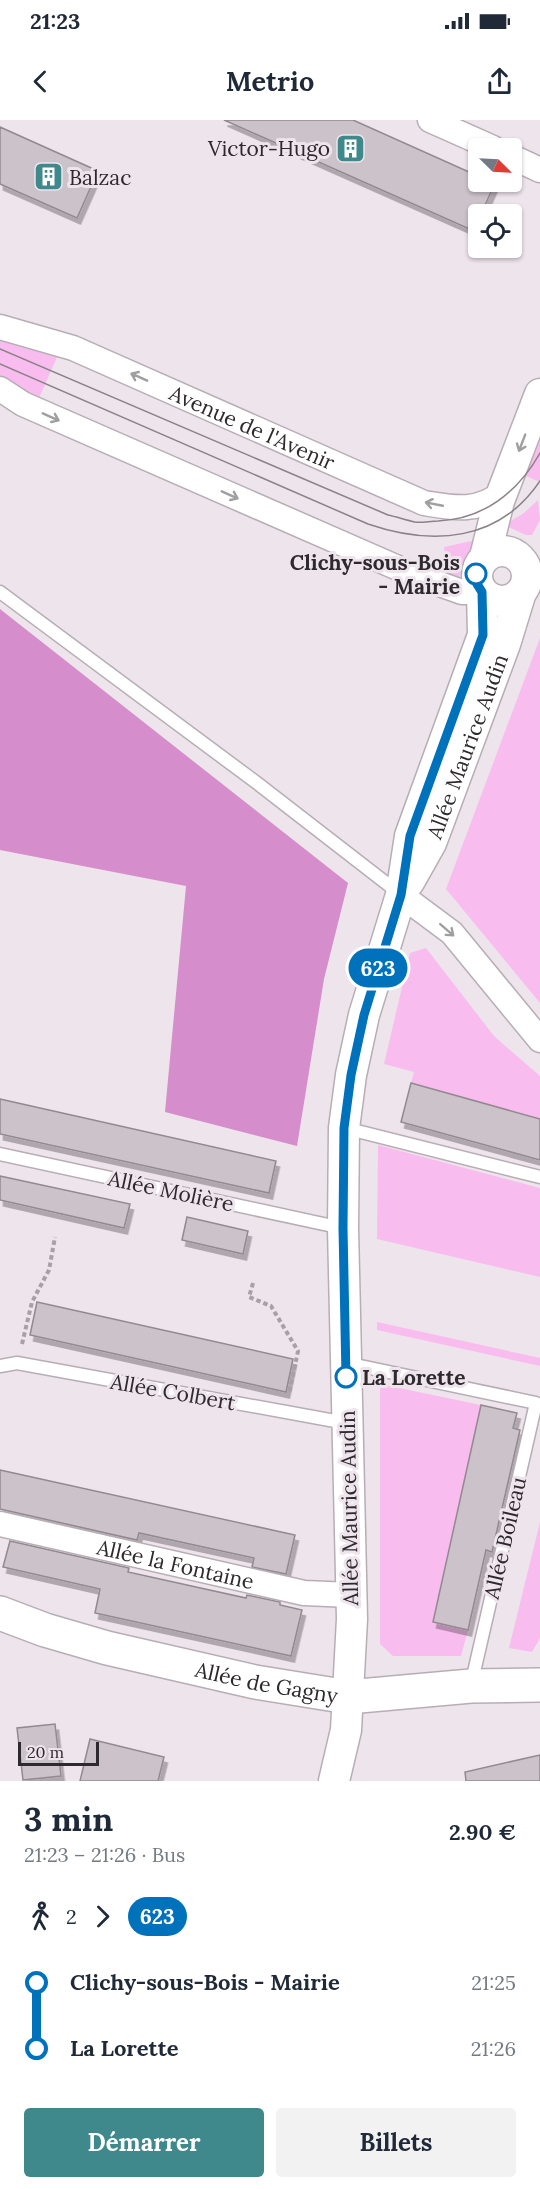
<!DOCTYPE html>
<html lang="fr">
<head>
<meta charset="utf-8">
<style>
  :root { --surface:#fff; --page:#f2f2f3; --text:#1f2937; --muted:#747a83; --accent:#3f888b }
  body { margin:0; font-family:Lora,serif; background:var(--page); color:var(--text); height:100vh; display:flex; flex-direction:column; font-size:22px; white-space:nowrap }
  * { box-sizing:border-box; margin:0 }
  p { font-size:20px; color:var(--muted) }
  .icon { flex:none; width:33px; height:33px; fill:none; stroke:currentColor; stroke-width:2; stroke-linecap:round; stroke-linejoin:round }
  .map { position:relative; height:1661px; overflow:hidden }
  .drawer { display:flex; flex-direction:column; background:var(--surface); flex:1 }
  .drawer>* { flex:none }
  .badge { padding:0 12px; border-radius:20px; font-size:21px; line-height:39px }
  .needle { width:39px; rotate:114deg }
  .controls { position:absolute; left:468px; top:18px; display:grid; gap:12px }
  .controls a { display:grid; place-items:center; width:54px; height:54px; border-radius:6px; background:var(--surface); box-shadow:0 2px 4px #0004; font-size:30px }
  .scale { position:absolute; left:18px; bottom:15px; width:81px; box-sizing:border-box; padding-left:6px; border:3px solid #2d292c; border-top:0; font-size:16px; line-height:21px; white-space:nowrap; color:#2d292c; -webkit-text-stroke:4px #eee4ec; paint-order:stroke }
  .map>.badge { position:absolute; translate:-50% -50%; box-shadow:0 0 0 3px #fff }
  .legs { display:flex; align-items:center; gap:9px; height:66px; padding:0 24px; font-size:20px }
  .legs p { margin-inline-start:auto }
  .summary { display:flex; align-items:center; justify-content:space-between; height:102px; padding:0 24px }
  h1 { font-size:33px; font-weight:700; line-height:45px }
  .primary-button { display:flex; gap:12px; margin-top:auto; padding:12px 24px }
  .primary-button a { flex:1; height:69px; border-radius:6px; background:var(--accent); color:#fff; font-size:24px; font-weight:700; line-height:69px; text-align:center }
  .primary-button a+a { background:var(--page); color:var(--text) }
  ul { padding:0 24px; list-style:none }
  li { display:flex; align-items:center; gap:21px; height:66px; font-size:22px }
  li i { display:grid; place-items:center; width:9px; height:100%; margin:0 8px; background:currentColor }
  li i::after { content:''; width:15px; height:15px; margin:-8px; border:4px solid; border-radius:50%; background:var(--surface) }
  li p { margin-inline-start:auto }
  li:first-child i { background:linear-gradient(#0000 50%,currentColor 0) }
  li:last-child i { background:linear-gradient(currentColor 50%,#0000 0) }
  .status { display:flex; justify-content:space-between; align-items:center; height:42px; padding:0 30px; background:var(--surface); direction:ltr }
  .status svg { height:16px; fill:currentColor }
  header { display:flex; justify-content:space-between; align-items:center; height:78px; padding:0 24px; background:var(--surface); font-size:27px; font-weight:700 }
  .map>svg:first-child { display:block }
</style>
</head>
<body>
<div class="status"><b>21:23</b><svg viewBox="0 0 49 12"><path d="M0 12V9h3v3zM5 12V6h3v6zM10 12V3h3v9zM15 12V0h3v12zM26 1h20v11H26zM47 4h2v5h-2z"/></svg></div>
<header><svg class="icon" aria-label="back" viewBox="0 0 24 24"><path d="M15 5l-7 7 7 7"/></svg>Metrio<svg class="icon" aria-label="share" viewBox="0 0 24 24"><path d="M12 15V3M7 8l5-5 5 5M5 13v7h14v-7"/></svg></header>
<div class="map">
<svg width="540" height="1661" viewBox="0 0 540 1661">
  <defs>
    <filter id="shadow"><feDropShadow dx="3.5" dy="6" stdDeviation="0" flood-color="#0004"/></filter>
  </defs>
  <rect width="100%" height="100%" fill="#eee4ec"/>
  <!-- green -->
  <path fill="#f8bdee" d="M0 216 58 235 39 278 0 261Z
    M540 304V362L521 354Z
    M538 380 540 400 532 415H526L504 405 524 393Z
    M476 420 459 457 454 459 441 456 440 450 445 438 444 427Z
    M540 518V883L446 769Z
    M426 828 494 916 540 956V999L411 963 414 952 384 944 410 833Z
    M378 1025 540 1068V1157L377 1119Z
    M377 1202 540 1238V1246L377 1210Z
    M380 1264 481 1285 433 1502 468 1510 461 1536H393L380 1524Z
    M540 1402V1518L532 1532 509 1528Z"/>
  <!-- forest -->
  <path fill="#d68dcb" d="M0 489 348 763 324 859 297 1026 165 992 186 766 0 730Z"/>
  <!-- building -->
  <path fill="#ccc3ca" stroke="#928991" stroke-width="1.5" filter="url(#shadow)" d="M224 0H353L478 56V62L495 63 481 94H478V100L474 111Z
    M0 7 98 51 77 98 0 64Z
    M411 963 540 999V1040L401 1002Z
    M0 979 276 1041 269 1073 0 1014Z
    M0 1056 130 1084 124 1108 0 1080Z
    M187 1097 248 1111 243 1134 182 1120Z
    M37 1182 293 1239 286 1272 30 1215Z
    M481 1285 517 1293 513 1308 520 1310 492 1432 486 1430 468 1510 433 1502Z
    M0 1350 295 1415 286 1454 252 1447 254 1438 139 1413 137 1420 0 1389Z
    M10 1421 129 1448 128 1452 246 1478 247 1475 280 1482V1485L302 1490 291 1536 95 1493 100 1469 3 1447Z
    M55 1604 61 1656 23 1660 17 1608Z
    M90 1619 164 1637 158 1661H80Z
    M540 1635V1661H466L465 1652Z"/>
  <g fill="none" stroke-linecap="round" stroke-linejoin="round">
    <defs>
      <path id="service" d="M0 472 257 663 399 773
        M345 1008 540 1057
        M0 1034 342 1108
        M346 1243 536 1283 471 1565
        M0 1246 17 1243 346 1303"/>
      <g id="minor">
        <path d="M430 0 493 28"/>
        <path d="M512 37 540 50"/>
        <path id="s1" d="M0 207 73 228 424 383C454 388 478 393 503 372"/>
        <path d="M0 269 23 284 414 455 462 472H482"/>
        <path d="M401 775 452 813 540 920"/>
        <path id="s2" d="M0 1404 304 1473 351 1475"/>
      </g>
      <g id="tertiary">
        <circle cx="502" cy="456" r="25"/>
        <path d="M485 437 499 381 540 274"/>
        <path id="s3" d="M409 762 431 723 505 524 521 472"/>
        <path d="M334 1661 346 1610 352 1499 343 1108 344 1008 351 955 364 895 401 775 410 716 483 515 482 472"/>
      </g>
      <g id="secondary">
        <path id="s4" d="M0 1493 45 1510 107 1528 255 1562 348 1577 471 1566 540 1565"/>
      </g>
    </defs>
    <!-- service casing -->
    <use href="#service" stroke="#b7aeb5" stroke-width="15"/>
    <!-- minor casing -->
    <use href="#minor" stroke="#b7aeb5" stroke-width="27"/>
    <!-- tertiary casing -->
    <use href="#tertiary" stroke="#b7aeb5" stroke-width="33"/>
    <!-- secondary casing -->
    <use href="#secondary" stroke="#b7aeb5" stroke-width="36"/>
    <!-- path -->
    <path stroke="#a8a0a6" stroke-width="4" stroke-dasharray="4.5 3" stroke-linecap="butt" d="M253 1163 249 1177 271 1186 298 1231 289 1274
      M22 1224 32 1182 49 1150 55 1117"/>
    <!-- service -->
    <use href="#service" stroke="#fff" stroke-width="12"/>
    <!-- minor -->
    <use href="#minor" stroke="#fff" stroke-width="24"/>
    <!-- tertiary -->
    <use href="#tertiary" stroke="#fff" stroke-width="30"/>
    <!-- secondary -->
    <use href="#secondary" stroke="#fff" stroke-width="33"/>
    <!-- tram -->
    <path stroke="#898287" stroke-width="1.5" d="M0 229 388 395C397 397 406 400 415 402 422 403 430 401 438 401 484 399 518 372 540 333
      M0 244 368 404C432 426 499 422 540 361"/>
  </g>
  <!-- one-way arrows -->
  <defs><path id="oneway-shaft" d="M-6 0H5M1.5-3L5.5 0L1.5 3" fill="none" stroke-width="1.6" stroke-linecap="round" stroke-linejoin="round" transform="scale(1.5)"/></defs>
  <g stroke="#a09fa0">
    <use href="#oneway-shaft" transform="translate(139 257) rotate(-156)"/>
    <use href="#oneway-shaft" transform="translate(51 297) rotate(24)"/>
    <use href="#oneway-shaft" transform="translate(522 323) rotate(111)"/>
    <use href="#oneway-shaft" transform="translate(230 375) rotate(24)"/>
    <use href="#oneway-shaft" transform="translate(434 384) rotate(-169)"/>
    <use href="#oneway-shaft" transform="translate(447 810) rotate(41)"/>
  </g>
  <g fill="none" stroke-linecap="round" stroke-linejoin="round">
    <defs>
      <path id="line-1" d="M346 1257 343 1108 344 1008 351 955 364 895 401 775 410 716 483 515 482 472 477 464 476 454"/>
    </defs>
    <!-- line-1 casing -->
    <use href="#line-1" stroke="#fff" stroke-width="14"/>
    <!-- line-1 -->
    <use href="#line-1" stroke="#0072bc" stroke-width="9"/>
  </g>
  <!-- icons -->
  <defs>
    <symbol id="building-square" viewBox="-11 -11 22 22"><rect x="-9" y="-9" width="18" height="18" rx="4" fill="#3f888b" stroke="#eee4ec"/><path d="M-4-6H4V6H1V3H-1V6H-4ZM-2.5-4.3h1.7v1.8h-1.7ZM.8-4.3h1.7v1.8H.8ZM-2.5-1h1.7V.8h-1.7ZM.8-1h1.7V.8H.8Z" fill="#fff"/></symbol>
  </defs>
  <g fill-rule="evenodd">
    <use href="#building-square" x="334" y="12" width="33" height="33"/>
    <use href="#building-square" x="32" y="40" width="33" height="33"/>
  </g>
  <!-- markers -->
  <g fill="#fff" stroke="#0072bc" stroke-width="3">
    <circle cx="476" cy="454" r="10"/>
    <circle cx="346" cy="1257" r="10"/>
  </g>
  <g text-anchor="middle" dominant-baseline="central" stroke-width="6" stroke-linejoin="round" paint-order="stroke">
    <!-- poi labels -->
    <g font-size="21" fill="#2d292c" stroke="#eee4ec" text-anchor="end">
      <text x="330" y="28">Victor-Hugo</text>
      <text x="69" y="57" text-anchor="start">Balzac</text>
    </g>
    <!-- street labels -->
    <g font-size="21" fill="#2d292c" stroke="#eee4ec">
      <text stroke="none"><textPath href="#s1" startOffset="272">Avenue de l'Avenir</textPath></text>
      <text stroke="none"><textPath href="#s3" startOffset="148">Allée Maurice Audin</textPath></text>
      <text transform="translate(171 1071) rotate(12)">Allée Molière</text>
      <text transform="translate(173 1272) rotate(10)">Allée Colbert</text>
      <text transform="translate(349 1388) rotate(-91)">Allée Maurice Audin</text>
      <text transform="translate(505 1418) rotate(-77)">Allée Boileau</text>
      <text stroke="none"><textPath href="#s2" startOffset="180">Allée la Fontaine</textPath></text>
      <text stroke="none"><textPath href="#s4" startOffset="276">Allée de Gagny</textPath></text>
    </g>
    <!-- stop labels -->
    <g font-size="21" font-weight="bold" fill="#2d292c" stroke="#eee4ec" text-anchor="end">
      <text x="460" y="442">Clichy-sous-Bois<tspan x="460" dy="24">- Mairie</tspan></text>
      <text x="362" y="1257" text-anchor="start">La Lorette</text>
    </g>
  </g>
</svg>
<div class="controls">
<a><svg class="needle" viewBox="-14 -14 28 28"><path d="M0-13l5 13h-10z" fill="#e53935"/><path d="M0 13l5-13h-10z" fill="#747a83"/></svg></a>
<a><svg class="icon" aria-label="locate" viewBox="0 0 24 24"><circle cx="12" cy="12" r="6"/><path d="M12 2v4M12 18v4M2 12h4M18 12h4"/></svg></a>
</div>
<div class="scale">20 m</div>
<b class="badge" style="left:378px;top:848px;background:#0072bc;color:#fff">623</b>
</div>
<section class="drawer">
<div class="summary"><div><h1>3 min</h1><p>21:23 – 21:26 · Bus</p></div><b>2.90 €</b></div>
<div class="legs"><svg class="icon" aria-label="walk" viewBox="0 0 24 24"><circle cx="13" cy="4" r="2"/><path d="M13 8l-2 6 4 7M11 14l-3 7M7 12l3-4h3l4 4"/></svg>2<svg class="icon" aria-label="forward" viewBox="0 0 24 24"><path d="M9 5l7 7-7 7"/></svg><b class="badge" style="background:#0072bc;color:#fff">623</b></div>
<ul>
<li><i style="color:#0072bc"></i><b>Clichy-sous-Bois - Mairie</b><p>21:25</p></li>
<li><i style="color:#0072bc"></i><b>La Lorette</b><p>21:26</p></li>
</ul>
<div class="primary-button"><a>Démarrer</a><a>Billets</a></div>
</section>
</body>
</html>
